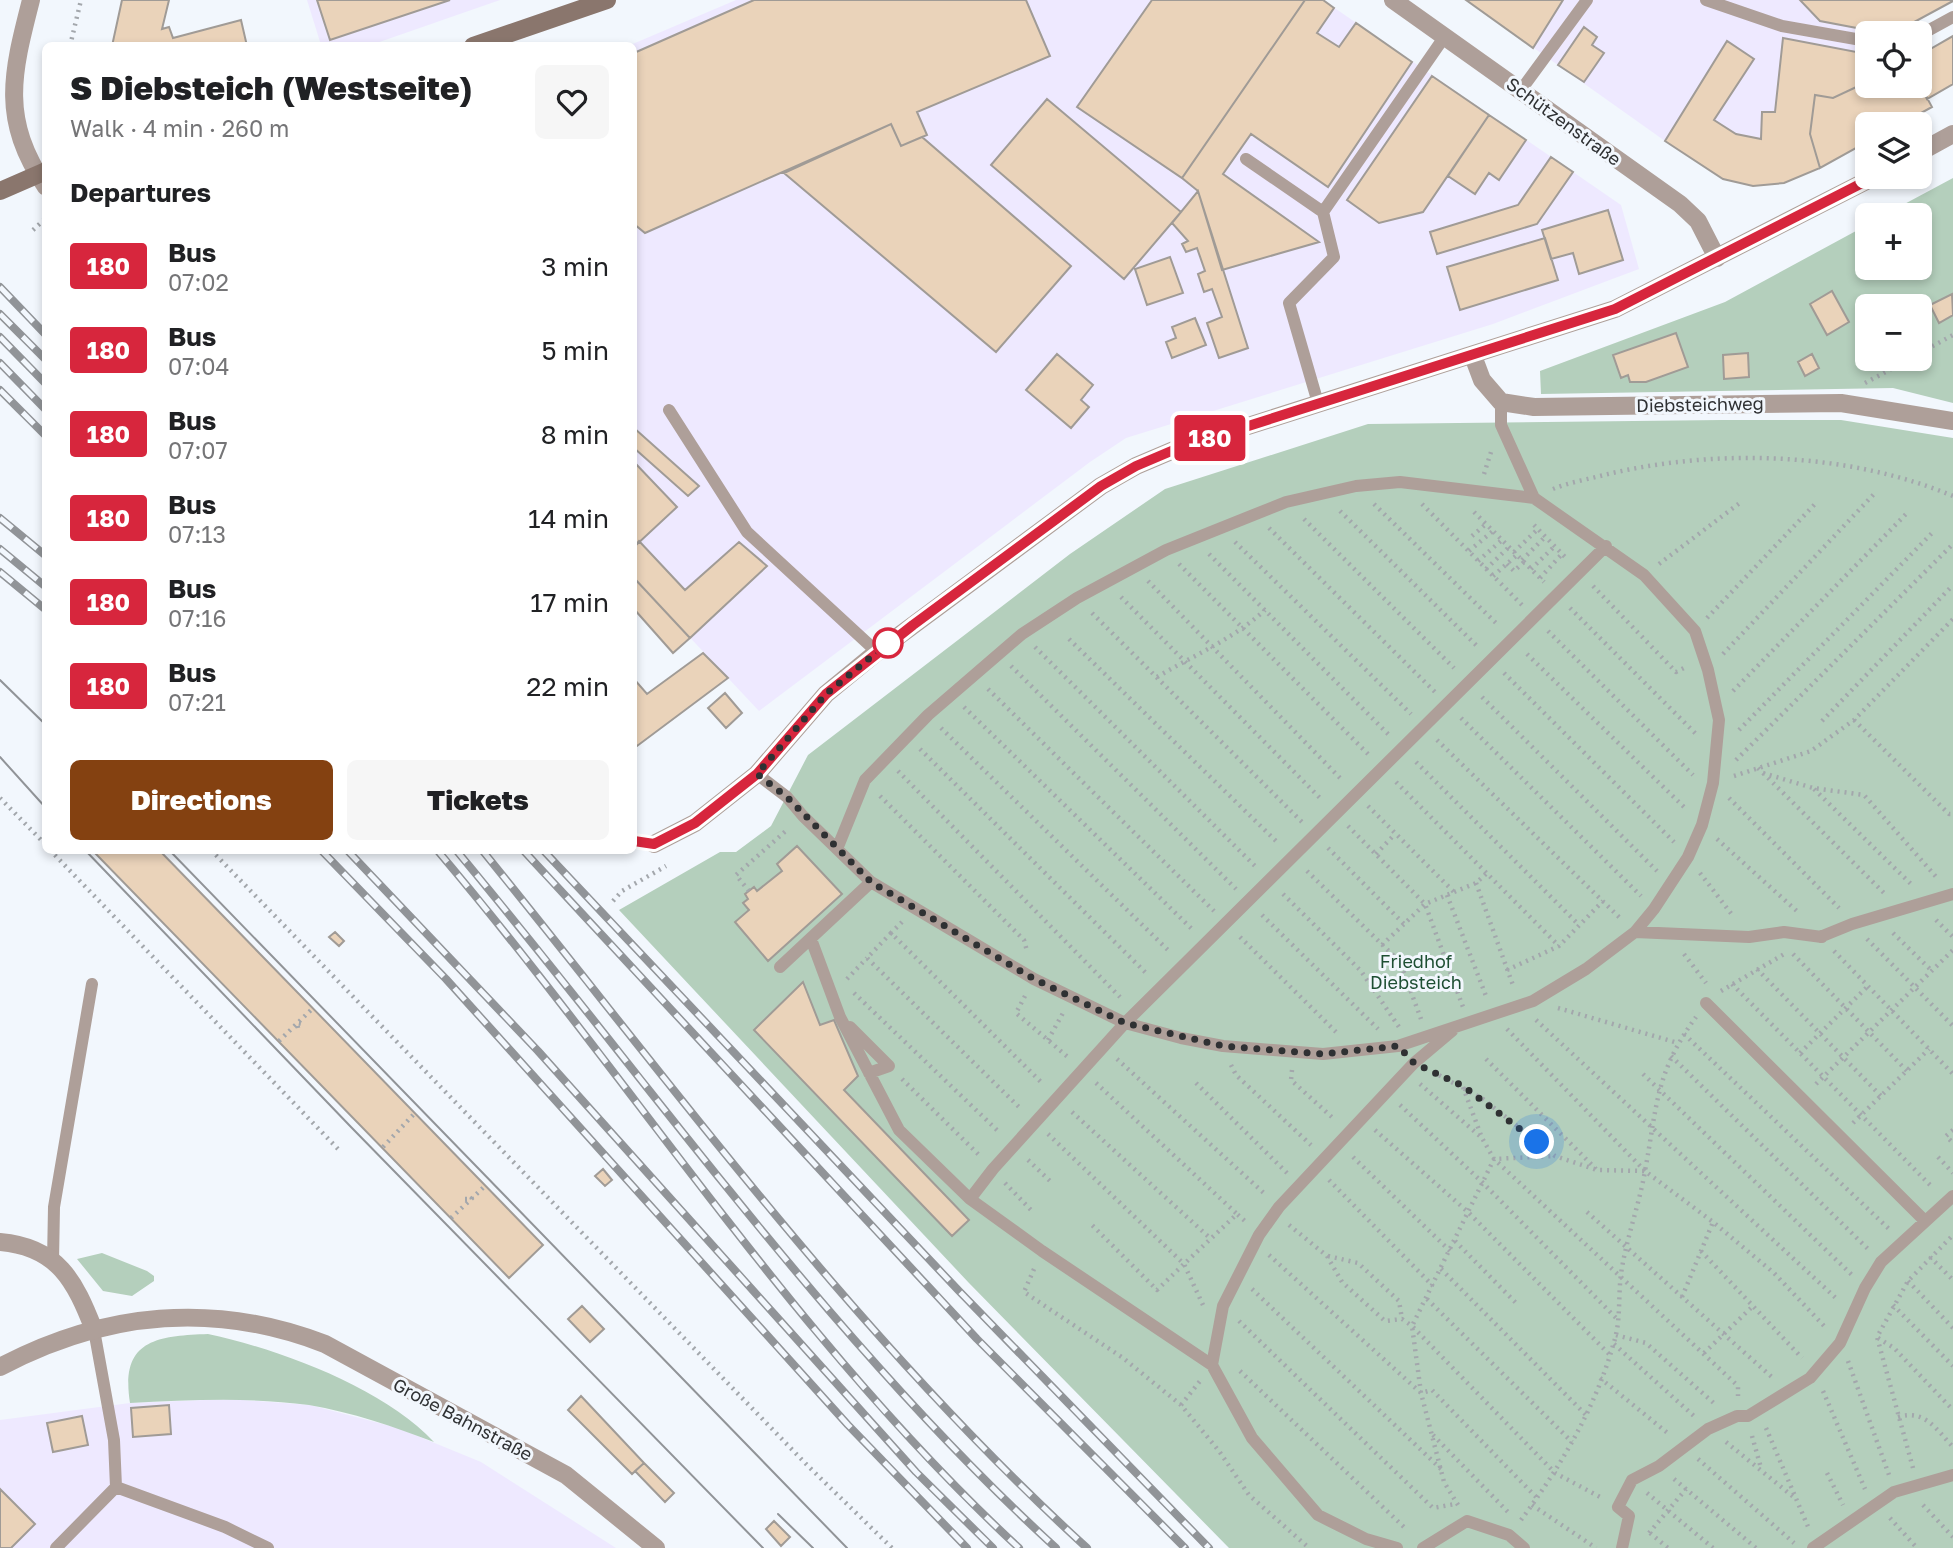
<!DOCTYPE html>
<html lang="en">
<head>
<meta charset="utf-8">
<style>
  :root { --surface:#fff; --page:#f6f6f6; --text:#202124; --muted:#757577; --accent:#844111 }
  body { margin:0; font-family:"Golos Text",sans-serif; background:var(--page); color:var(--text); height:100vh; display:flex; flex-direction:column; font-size:26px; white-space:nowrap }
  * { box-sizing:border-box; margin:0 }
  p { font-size:23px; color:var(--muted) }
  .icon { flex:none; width:38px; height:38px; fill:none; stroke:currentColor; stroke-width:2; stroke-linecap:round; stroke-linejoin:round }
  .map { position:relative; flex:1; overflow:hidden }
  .sheet { position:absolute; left:42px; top:42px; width:595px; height:812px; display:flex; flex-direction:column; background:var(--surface); border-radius:10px; box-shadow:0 4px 10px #0003 }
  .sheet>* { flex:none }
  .badge { padding:0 14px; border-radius:5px; font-size:24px; line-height:46px }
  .fabs { position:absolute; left:1855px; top:21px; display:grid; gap:14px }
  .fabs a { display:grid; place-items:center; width:77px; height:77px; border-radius:10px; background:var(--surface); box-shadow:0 4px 10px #0003; font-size:35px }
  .you { position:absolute; width:35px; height:35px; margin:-18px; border:5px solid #fff; border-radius:50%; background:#1a73e8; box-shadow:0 0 0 10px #1a73e833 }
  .map>.badge { position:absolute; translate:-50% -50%; box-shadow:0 0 0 4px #fff }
  h2 { padding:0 28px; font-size:26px; line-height:63px }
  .round { display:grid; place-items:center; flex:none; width:74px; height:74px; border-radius:10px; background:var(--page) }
  .overview { display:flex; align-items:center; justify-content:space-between; height:119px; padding:0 28px }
  h1 { font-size:33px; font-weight:800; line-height:52px }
  .action { display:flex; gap:14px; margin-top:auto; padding:14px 28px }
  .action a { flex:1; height:80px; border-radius:10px; background:var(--accent); color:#fff; font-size:28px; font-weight:800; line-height:80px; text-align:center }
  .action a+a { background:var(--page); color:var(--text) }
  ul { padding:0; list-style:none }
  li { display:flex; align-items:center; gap:21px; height:84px; padding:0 28px }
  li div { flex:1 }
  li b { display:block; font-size:26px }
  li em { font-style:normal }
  li .badge { min-width:77px; font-weight:700; text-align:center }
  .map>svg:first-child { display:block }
</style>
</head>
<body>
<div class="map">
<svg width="1953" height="1548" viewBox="0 0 1953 1548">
  <rect width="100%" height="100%" fill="#f2f7fd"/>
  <!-- industrial -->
  <path fill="#eee9ff" d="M307 0H500L368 46 321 45Z
    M736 0H1323L1621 205 1639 269 1493 324 1126 438 1090 462 759 711 634 578V46H628Z
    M1466 0H1953V1L1894 33H1867V86L1920 85 1932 107 1901 124H1867V142L1820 168 1665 141Z
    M229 1399 310 1405 398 1428 481 1462 616 1548H0V1420L130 1403Z"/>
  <!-- green -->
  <path fill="#b4cfbc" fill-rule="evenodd" d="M1953 178V403L1893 388 1541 394 1540 371 1725 302 1867 225V268H1920V215H1884ZM1867 306H1920V359H1867Z
    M1722 420H1841L1953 438V1548H1229L969 1283 619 910 720 852H736L771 826 808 755 1070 554 1165 489 1368 424Z
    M102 1253 147 1271 154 1276V1281L132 1296 103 1291 77 1259Z
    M208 1334C279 1349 384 1388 434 1442 395 1427 351 1412 309 1405 250 1397 190 1400 130 1403 120 1340 156 1336 208 1334Z"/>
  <!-- building -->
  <path fill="#ead3ba" stroke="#a09b96" stroke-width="2" d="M122 0H169L162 29 169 27 173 38 241 20 247 46H112Z
    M317 0H450L330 40Z
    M754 0H1026L1050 56 917 112 927 135 901 146 891 124 645 233 634 224V53Z
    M1152 0H1305L1182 178 1077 107Z
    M1305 0H1323L1334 8 1317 33 1339 47 1356 23 1412 62 1328 187 1251 134 1223 174 1319 242 1222 270 1198 191 1182 178Z
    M1466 0H1563L1533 48Z
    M1800 0H1953V1L1894 33H1883L1820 21Z
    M1584 27 1597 37 1592 45 1604 53 1584 82 1558 65Z
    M1953 36V84L1927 99 1920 85V55Z
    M1783 38 1867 54V82L1833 98 1815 95 1810 134 1820 168 1784 183 1753 186 1723 179 1665 141 1727 41 1754 59 1714 120 1736 134 1761 139 1762 112H1775Z
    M1432 76 1489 115 1423 212 1379 223 1347 200Z
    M1867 82V86L1920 85 1932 107 1901 124H1867V142L1820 168 1810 134 1815 95 1833 98Z
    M1047 99 1181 212 1124 279 991 165Z
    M1489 115 1526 140 1499 180 1489 173 1475 194 1448 176Z
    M891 124 901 146 922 137 1071 266 996 352 784 173Z
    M1551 157 1573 172 1537 224 1437 254 1430 232 1518 205Z
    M1198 191 1248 348 1219 358 1207 323 1222 317 1212 289 1204 292 1198 274 1205 271 1197 248 1186 252 1182 244 1188 241 1172 223Z
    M1608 210 1623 260 1579 274 1573 253 1551 259 1542 230Z
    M1545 238 1558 280 1460 310 1447 267Z
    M1170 257 1183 293 1147 305 1135 269Z
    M1832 291 1849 322 1827 335 1810 304Z
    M1952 294 1953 315 1939 323 1930 305Z
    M1195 318 1206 345 1172 358 1166 342 1176 338 1172 327Z
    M1676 333 1688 367 1646 382H1630L1628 375 1621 378 1613 355Z
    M1748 353 1749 377 1724 379 1723 355Z
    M1057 354 1093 385 1081 400 1089 407 1071 428 1026 390Z
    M1812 354 1819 368 1805 376 1798 362Z
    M634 428 699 486 688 496 634 448Z
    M634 462 677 507 634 547Z
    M639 541 685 590 739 542 767 566 690 638 634 578V547Z
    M634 578 690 638 673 653 634 609Z
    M703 653 728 678 637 746 634 743V679L647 694Z
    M725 693 742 713 726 728 708 708Z
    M797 846 842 894 768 961 735 922 749 910 743 903 748 899 745 894 754 887 757 891 782 871 777 864Z
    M159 850 543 1245 509 1278 93 851Z
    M335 932 344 941 339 946 329 937Z
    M803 982 820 1025 834 1020 858 1076 844 1090 969 1220 952 1236 754 1030Z
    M603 1169 612 1180 605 1186 595 1176Z
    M582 1306 604 1329 590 1342 568 1319Z
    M581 1396 644 1463 632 1474 568 1410Z
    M169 1405 171 1434 133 1437 131 1408Z
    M82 1416 88 1445 53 1452 47 1423Z
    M644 1463 674 1493 665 1502 635 1471Z
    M0 1489 35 1524 11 1548H0Z
    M774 1521 790 1537 781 1546 766 1529Z"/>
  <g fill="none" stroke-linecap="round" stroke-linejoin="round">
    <!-- path -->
    <path stroke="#a3a7ac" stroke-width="4.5" stroke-dasharray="2 5" stroke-linecap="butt" d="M70 46 81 0
      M33 230 46 218
      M1920 353 1953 335
      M1865 383 1910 359
      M1484 474 1491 452
      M1553 489C1567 483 1584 480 1600 476 1711 448 1846 451 1953 496
      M1374 504 1498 625
      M1422 504 1522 605
      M1340 511 1478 647
      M1474 512 1544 582
      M1304 519 1454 668
      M1534 525 1567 559
      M1269 528 1435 692
      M1472 536 1486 524
      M1235 542 1411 714
      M1469 551 1493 531
      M1514 552 1538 529
      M1209 554 1390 736
      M1522 560 1545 537
      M1478 561 1502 540
      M1179 564 1368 754
      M1507 564 1514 571 1524 562
      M1659 564 1741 502
      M1486 569 1509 547
      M1531 569 1555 546
      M1493 576 1517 555
      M1540 578 1562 554
      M1148 581 1342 780
      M1593 586 1676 672 1686 667
      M1121 597 1322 800
      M1570 608 1698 736
      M1092 613 1302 822
      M1707 618 1815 504
      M1548 631 1693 775
      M1069 639 1278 843
      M1035 647 1257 868
      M1527 654 1686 809
      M1723 654 1874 494
      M1011 666 1236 889
      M1504 673 1674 842
      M1157 677C1194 655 1232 640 1265 610
      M988 689 1214 911
      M1733 691 1907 513
      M1482 697 1657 871
      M964 707 1194 931
      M1461 718 1641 896
      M1854 720 1949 814H1953
      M1822 721 1953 585
      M941 728 1170 952
      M1739 730 1933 532
      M1437 740 1621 919
      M920 749 1148 975
      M1736 760 1953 544
      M1416 762 1579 925
      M1758 768 1884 893
      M898 771 1120 997
      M1763 773 1813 788 1864 795 1938 879
      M1734 776 1811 751 1854 720 1953 619
      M1396 782 1559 946
      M1814 789 1913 886
      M880 796 1024 940 1027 951
      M0 798 46 845
      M1729 798 1839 908
      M1368 806 1454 892
      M1348 826 1425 904 1463 1007
      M1717 839 1799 913
      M1328 848 1404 924
      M50 850 339 1150
      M211 850 808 1466 892 1548
      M1376 854 1395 834
      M1307 871 1400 962 1421 1019
      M1700 873 1733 916
      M1476 883 1514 988
      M749 891 736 875 788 829
      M1283 894 1361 971 1399 1027
      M1447 895 1486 996
      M613 901 622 891 666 866
      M1262 915 1378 1029
      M1936 920 1953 937
      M902 922 891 933 1043 1084
      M891 933 867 958 1021 1109
      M1893 933 1932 971
      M1240 937 1336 1032
      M1867 939 1953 1026
      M1382 945 1425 904 1476 883 1487 873
      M1834 951 1953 1074
      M1684 954 1706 983
      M1793 954 1907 1071
      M1757 969 1881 1096
      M1507 970 1559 946 1603 901
      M847 979 867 958
      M1732 984 1933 1188
      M1721 991 1786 953
      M854 993 999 1132
      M1025 996 1016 1013 1069 1058
      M1558 1008 1678 1043
      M1536 1020 1838 1300
      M298 1028 297 1023 303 1024
      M1507 1029 1645 1171
      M1684 1034 1889 1229
      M1048 1040 1063 1013
      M279 1041 312 1009
      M1800 1053 1868 986
      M1671 1056 1868 1249
      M1117 1059 1266 1195
      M1486 1059 1596 1169
      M1231 1065 1236 1075 1311 1145
      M1292 1070 1291 1080 1334 1119
      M1433 1072 1483 1099 1555 1156 1597 1170 1645 1171 1713 1222 1774 1273 1826 1328
      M1643 1074 1852 1275
      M902 1079 980 1156
      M1096 1083 1237 1214
      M1196 1083 1287 1173
      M1420 1084 1482 1138
      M1816 1084 1953 950
      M1463 1087 1482 1138 1494 1159 1553 1156
      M1400 1105 1482 1182 1618 1320
      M1072 1112 1211 1239
      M1853 1123 1929 1049
      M1375 1130 1468 1212 1609 1354
      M1953 1130 1946 1136 1953 1143
      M1048 1134 1184 1264 1157 1290 1089 1222
      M383 1147 414 1114
      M1353 1157 1450 1251
      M1938 1157 1953 1173
      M1028 1160 1050 1181
      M1329 1180 1433 1286
      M1005 1183 1031 1210
      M465 1199H472L470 1193
      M1587 1212 1774 1379
      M451 1218 485 1186
      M1289 1225 1327 1256 1342 1282 1385 1321 1402 1319 1412 1326 1555 1473 1602 1498
      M1455 1241 1518 1305
      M1701 1251 1802 1358
      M1269 1255 1421 1393 1432 1390 1537 1498
      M1328 1256 1358 1263 1399 1301 1402 1319
      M1930 1257 1953 1280
      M1034 1269 1024 1292 1123 1358 1181 1405 1219 1451 1249 1495 1309 1548
      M1441 1269 1586 1415
      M1908 1281 1953 1328
      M1252 1289 1441 1469
      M1682 1297 1713 1222
      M1427 1299 1572 1442
      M1203 1305 1184 1264 1237 1214 1246 1222
      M1893 1305 1953 1366
      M1239 1321 1433 1508 1455 1504
      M1616 1335 1646 1343 1716 1405
      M1878 1338 1894 1348 1953 1410
      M1614 1344 1695 1417
      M1704 1353 1753 1306
      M1848 1361 1889 1475
      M1240 1371 1406 1529
      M1600 1378 1670 1435
      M1823 1391 1865 1489
      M1181 1405 1200 1381
      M1898 1417C1925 1409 1936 1429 1953 1447
      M1766 1428 1809 1529
      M1433 1435 1508 1512
      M1752 1436 1761 1468
      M1726 1442 1796 1499
      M1698 1459 1794 1543
      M1913 1468 1877 1337 1908 1281 1953 1235
      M1827 1473 1843 1505
      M1674 1479 1756 1548
      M1647 1493 1713 1548
      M1458 1505 1444 1482 1421 1393 1412 1326 1494 1159 1738 1386V1396
      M1532 1505 1596 1548
      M1923 1505 1953 1537
      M1890 1518 1917 1548
      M1521 1520C1561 1466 1596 1407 1614 1342 1621 1320 1618 1297 1621 1274 1626 1239 1639 1206 1645 1171 1657 1107 1655 1073 1696 1017
      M1649 1533 1686 1489
      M1650 1533 1668 1548"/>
    <!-- lane -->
    <path stroke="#ae9f99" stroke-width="12" d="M1706 0 1782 26 1867 41
      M1920 35 1953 17
      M1521 90 1587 0
      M1246 159 1323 212
      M1501 402V425L1534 498
      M1318 403 1289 303 1334 257 1323 212 1445 36
      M669 410 747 532 877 652
      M757 774 787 797 803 816 871 882 1034 979 1125 1023 1181 1038 1223 1046 1323 1054 1398 1046 1533 1001 1586 969 1635 932 1654 909 1688 857 1702 825 1713 783 1719 720 1708 670 1695 631 1644 575 1534 498 1400 482 1356 486 1286 502 1166 550 1077 598 1022 634 928 715 865 780 837 849
      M1635 932 1749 937 1784 932 1822 937
      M1820 937 1852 924 1953 894
      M811 939 840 1017 899 1130 970 1199 1042 1251 1212 1365
      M780 967 871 882
      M1706 1003 1924 1220
      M850 1027 889 1066 869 1073
      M970 1199 993 1169 1125 1023 1606 546
      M53 1261 54 1207 92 984
      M116 1487 225 1527 268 1548
      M56 1548 116 1487 114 1440 94 1330
      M1397 1548 1366 1539 1318 1515 1252 1438 1212 1365 1223 1306 1259 1235 1279 1207 1414 1063 1452 1031
      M1423 1548 1467 1521 1509 1535 1524 1548
      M1622 1548 1629 1516 1618 1507 1632 1480 1659 1466 1708 1429 1737 1416H1748L1810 1378 1840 1343 1865 1288 1881 1262 1953 1196
      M1813 1548 1894 1492 1953 1475"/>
    <!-- street -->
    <path stroke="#ae9f99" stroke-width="18" d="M31 0C12 74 0 119 46 187
      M1393 0 1680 204 1698 221 1717 258
      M1920 152 1953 134
      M1473 356 1482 380 1501 402 1534 407 1841 403 1953 421
      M654 844 695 823 757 774 826 694 877 652 1101 486 1136 466 1176 449 1615 309 1874 177
      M0 1242C58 1247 75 1281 94 1330
      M0 1367C104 1312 214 1301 325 1344L566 1475 656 1548"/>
    <!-- secondary -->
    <path stroke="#8a766d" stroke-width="18" d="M473 46 607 0
      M0 191 46 171"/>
    <!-- tram -->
    <path stroke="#919498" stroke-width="2" d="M0 680 46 725
      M0 757 46 808
      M85 850 351 1127 763 1548
      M169 850 847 1548
      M778 1514 813 1548"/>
    <defs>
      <path id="rail" d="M0 287 46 335
        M0 314 46 360
        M0 337 46 384
        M0 363 46 410
        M0 390 46 436
        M0 518 46 556
        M0 549 46 587
        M0 572 46 610
        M321 850 446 979 848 1425 967 1548
        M347 850 538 1051 916 1472 993 1548
        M437 850C633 1081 796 1342 1019 1548
        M456 850C653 1086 829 1340 1056 1548
        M482 850C676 1089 859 1340 1087 1548
        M523 850 977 1339 1185 1548
        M543 850 959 1291 1209 1548"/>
    </defs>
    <!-- rail casing -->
    <use href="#rail" stroke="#919498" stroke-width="8"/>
    <!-- rail -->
    <use href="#rail" stroke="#f2f7fd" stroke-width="5" stroke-dasharray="16" stroke-linecap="butt"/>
  </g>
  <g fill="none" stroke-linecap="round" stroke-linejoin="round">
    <defs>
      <path id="line" d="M634 841 654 844 695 823 757 774 826 694 913 625 1101 486 1136 466 1176 449 1615 309 1874 177"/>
    </defs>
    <!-- line casing -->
    <use href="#line" stroke="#fff" stroke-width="16"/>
    <!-- line -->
    <use href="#line" stroke="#d7263d" stroke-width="10"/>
    <!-- walk -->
    <path stroke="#2f3133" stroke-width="7" stroke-dasharray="0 12.6" d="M888 643 826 694 757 774 787 797 871 882 1034 979 1125 1023 1223 1046 1323 1054 1398 1046 1414 1063 1463 1086 1537 1142"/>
  </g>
  <!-- markers -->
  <circle fill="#fff" stroke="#d7263d" stroke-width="3.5" cx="888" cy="643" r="14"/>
  <g text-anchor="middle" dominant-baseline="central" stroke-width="6" stroke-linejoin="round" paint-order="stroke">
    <!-- street labels -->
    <g font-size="18" fill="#2f3133" stroke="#f2f7fd">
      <text transform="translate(1564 121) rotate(36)">Schützenstraße</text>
      <text transform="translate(1700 404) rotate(-1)">Diebsteichweg</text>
      <text transform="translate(463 1419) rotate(28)">Große Bahnstraße</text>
    </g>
    <!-- park labels -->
    <g font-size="18" fill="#1e4f33" stroke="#f2f7fd">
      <text x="1416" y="961">Friedhof<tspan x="1416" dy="21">Diebsteich</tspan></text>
    </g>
  </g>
</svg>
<div class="fabs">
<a><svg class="icon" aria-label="locate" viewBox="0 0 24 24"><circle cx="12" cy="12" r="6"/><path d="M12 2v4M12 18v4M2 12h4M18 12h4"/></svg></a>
<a><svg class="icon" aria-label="layers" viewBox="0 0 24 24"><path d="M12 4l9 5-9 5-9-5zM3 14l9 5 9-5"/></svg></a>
<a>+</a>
<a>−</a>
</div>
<div class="you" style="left:1537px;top:1142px"></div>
<b class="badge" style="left:1210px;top:438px;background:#d7263d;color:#fff">180</b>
<section class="sheet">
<div class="overview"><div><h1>S Diebsteich (Westseite)</h1><p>Walk · 4 min · 260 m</p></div><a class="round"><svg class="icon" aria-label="heart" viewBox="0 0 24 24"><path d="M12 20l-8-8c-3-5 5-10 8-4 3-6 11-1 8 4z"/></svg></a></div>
<h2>Departures</h2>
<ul>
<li><span class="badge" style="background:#d7263d;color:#fff">180</span><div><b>Bus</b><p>07:02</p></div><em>3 min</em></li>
<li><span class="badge" style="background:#d7263d;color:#fff">180</span><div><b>Bus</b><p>07:04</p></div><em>5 min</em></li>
<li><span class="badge" style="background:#d7263d;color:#fff">180</span><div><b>Bus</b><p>07:07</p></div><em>8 min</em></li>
<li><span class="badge" style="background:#d7263d;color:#fff">180</span><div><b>Bus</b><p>07:13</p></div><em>14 min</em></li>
<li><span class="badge" style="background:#d7263d;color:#fff">180</span><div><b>Bus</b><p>07:16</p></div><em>17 min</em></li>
<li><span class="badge" style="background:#d7263d;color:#fff">180</span><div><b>Bus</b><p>07:21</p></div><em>22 min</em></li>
</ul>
<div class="action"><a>Directions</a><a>Tickets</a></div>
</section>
</div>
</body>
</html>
